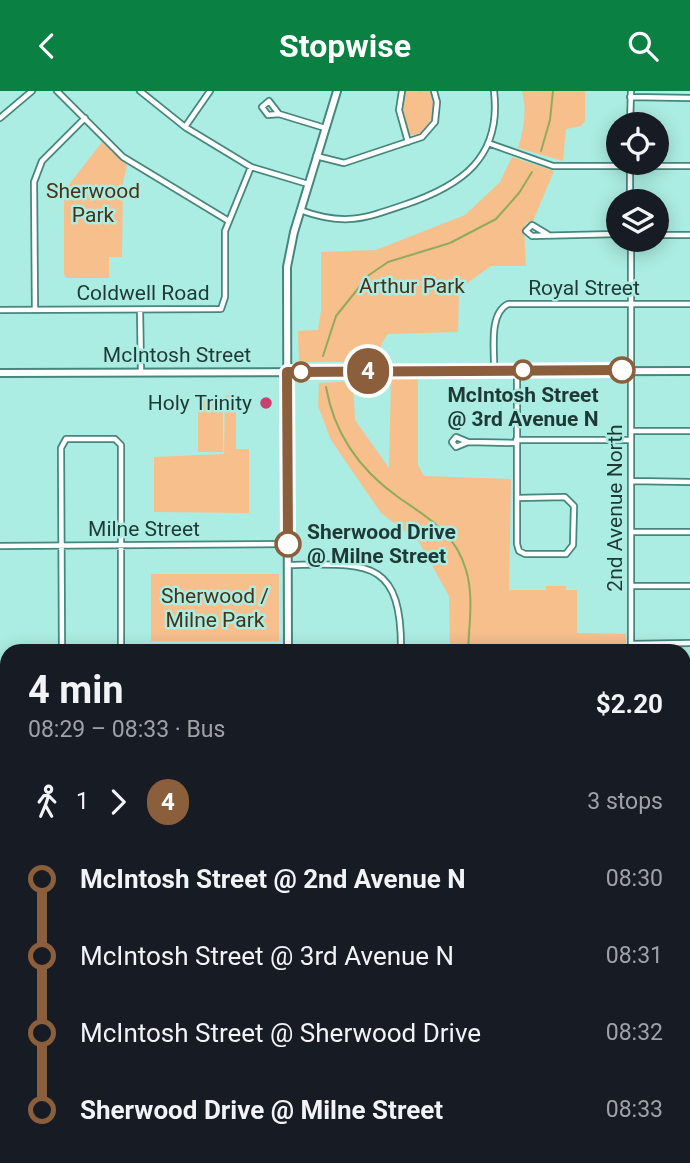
<!DOCTYPE html>
<html lang="en">
<head>
<meta charset="utf-8">
<style>
  :root { --surface:#171b24; --page:#20242c; --text:#f1f3f6; --muted:#9ea1a6; --accent:#0b8043 }
  body { margin:0; font-family:Roboto,sans-serif; background:var(--page); color:var(--text); height:100vh; display:flex; flex-direction:column; font-size:26px; white-space:nowrap }
  * { box-sizing:border-box; margin:0 }
  p { font-size:23px; color:var(--muted) }
  .icon { flex:none; width:38px; height:38px; fill:none; stroke:currentColor; stroke-width:2; stroke-linecap:round; stroke-linejoin:round }
  .map { position:relative; flex:1; overflow:hidden }
  .panel { position:absolute; left:0px; top:553px; width:691px; height:520px; display:flex; flex-direction:column; background:var(--surface); border-radius:21px 21px 0 0; box-shadow:0 4px 18px #0003 }
  .panel>* { flex:none }
  .badge { padding:0 14px; border-radius:23px; font-size:24px; line-height:46px }
  .buttons { position:absolute; left:606px; top:21px; display:grid; gap:14px }
  .buttons a { display:grid; place-items:center; width:63px; height:63px; border-radius:50%; background:var(--surface); box-shadow:0 4px 18px #0003; font-size:35px }
  .map>.badge { position:absolute; translate:-50% -50%; box-shadow:0 0 0 4px #fff }
  .legs { display:flex; align-items:center; gap:10px; height:77px; padding:0 28px; font-size:23px }
  .legs p { margin-inline-start:auto }
  .overview { display:flex; align-items:center; justify-content:space-between; height:119px; padding:0 28px }
  h1 { font-size:38px; font-weight:700; line-height:52px }
  ul { padding:0 28px; list-style:none }
  li { display:flex; align-items:center; gap:24px; height:77px; font-size:26px }
  li i { display:grid; place-items:center; width:10px; height:100%; margin:0 9px; background:currentColor }
  li i::after { content:''; width:18px; height:18px; margin:-9px; border:5px solid; border-radius:50%; background:var(--surface) }
  li p { margin-inline-start:auto }
  li:first-child i { background:linear-gradient(#0000 50%,currentColor 0) }
  li:last-child i { background:linear-gradient(currentColor 50%,#0000 0) }
  header { display:flex; justify-content:space-between; align-items:center; height:91px; padding:0 28px; background:var(--accent); color:#fff; font-size:32px; font-weight:700 }
  .map>svg:first-child { display:block }
</style>
</head>
<body>
<header><svg class="icon" aria-label="back" viewBox="0 0 24 24"><path d="M15 5l-7 7 7 7"/></svg>Stopwise<svg class="icon" aria-label="search" viewBox="0 0 24 24"><circle cx="10" cy="10" r="6"/><path d="M15 15l6 6"/></svg></header>
<div class="map">
<svg width="690" height="1072" viewBox="0 0 690 1072">
  <rect width="100%" height="100%" fill="#abede2"/>
  <!-- green -->
  <path fill="#f6bf8c" d="M404 0H430C437 20 433 32 417 45L408 43 402 19Z
    M522 0H585V30L581 35 566 38 563 70 518 57C524 38 527 20 522 0Z
    M102 51 127 74 123 92 122 166H109V187H66L64 184V100Z
    M512 66 554 80 533 130 526 132 524 138 526 175H491L459 198 458 241 388 243 381 253 382 270 299 271 298 240 318 239 321 220V161L376 159 465 124 500 91Z
    M418 286V374L424 385 511 388 509 499H546V495H566V499H577V542L626 543V560H450L449 505 419 451 381 422 331 349 318 315 319 292 353 290 355 329 389 377 391 287Z
    M225 304H236V358H249V422L154 421V366L224 363Z
    M223 308V361H198V309Z
    M151 483H279V550H151Z
    M194 1066H311V1069L193 1072Z"/>
  <g fill="none" stroke-linecap="round" stroke-linejoin="round">
    <!-- stream -->
    <path stroke="#92aa5d" stroke-width="2" d="M541 60 550 29 553 0
      M323 265 336 225 369 184 388 171 450 152 496 128 519 102 532 81
      M326 296C334 342 360 379 398 406 428 427 455 441 466 479 474 505 469 534 468 560
      M218 1072 220 1066"/>
    <defs>
      <path id="minor" d="M57 0 123 66 227 129
        M140 0 185 36 251 76 308 93
        M402 0 399 19 408 51
        M630 6 690 7
        M279 23 269 10 262 16 268 24 279 23 325 37
        M0 27 32 0
        M630 33 631 0
        M185 36 210 0
        M488 52 553 75H690
        M316 65 344 72 422 46 435 31 437 11 434 0
        M630 110V73
        M300 119C343 135 363 128 404 114 461 95 502 67 494 0
        M547 143 532 134 526 140 532 145 618 143
        M656 144H690
        M631 149V560
        M35 218 34 91 42 70 85 27
        M0 219 221 218 225 206V140L251 76
        M140 219 141 281
        M494 279C495 260 488 223 508 213H690
        M517 280V453L519 460 525 463H566L573 454 574 415 565 406 517 407
        M631 340H690
        M516 349H631
        M468 351 456 346 452 351 456 356 468 351 516 352
        M631 390 690 391
        M631 441H690
        M0 455 288 453
        M288 474C366 473 402 466 401 560
        M631 495H690
        M631 553 690 552
        M62 560 61 357 66 348H115L121 354V560
        M684 612H690
        M684 672 690 673
        M684 867 690 856
        M0 887H7
        M0 1028 7 1035
        M367 1066V1072
        M587 1066 594 1072
        M676 1066 683 1072
        M34 1072 40 1066
        M515 1072 521 1066"/>
      <path id="tertiary" d="M0 282 690 280
        M288 560 287 176 294 141 337 0
        M0 622V676
        M0 758V808
        M0 935 7 948
        M122 1072 128 1066
        M599 1072 605 1066"/>
      <path id="secondary" d="M0 815H7
        M0 826H7
        M684 957 690 946
        M684 965 690 968"/>
    </defs>
    <!-- minor casing -->
    <use href="#minor" stroke="#46867d" stroke-width="8"/>
    <!-- tertiary casing -->
    <use href="#tertiary" stroke="#46867d" stroke-width="10"/>
    <!-- secondary casing -->
    <use href="#secondary" stroke="#46867d" stroke-width="10"/>
    <!-- minor -->
    <use href="#minor" stroke="#fff" stroke-width="4.5"/>
    <!-- tertiary -->
    <use href="#tertiary" stroke="#fff" stroke-width="6"/>
    <!-- secondary -->
    <use href="#secondary" stroke="#fff" stroke-width="6"/>
  </g>
  <g fill="none" stroke-linecap="round" stroke-linejoin="round">
    <defs>
      <path id="line-1" d="M288 453 287 281 622 279"/>
    </defs>
    <!-- line-1 casing -->
    <use href="#line-1" stroke="#fff" stroke-width="16"/>
    <!-- line-1 -->
    <use href="#line-1" stroke="#8b5e3c" stroke-width="10"/>
  </g>
  <!-- markers -->
  <g fill="#fff" stroke="#8b5e3c" stroke-width="3.5">
    <circle cx="523" cy="279" r="9"/>
    <circle cx="622" cy="279" r="12"/>
    <circle cx="301" cy="281" r="9"/>
    <circle cx="288" cy="453" r="12"/>
  </g>
  <circle fill="#cc4070" stroke="#abede2" stroke-width="2.5" cx="266" cy="312" r="7"/>
  <g text-anchor="middle" dominant-baseline="central" stroke-width="5" stroke-linejoin="round" paint-order="stroke">
    <!-- park labels -->
    <g font-size="21" fill="#4b3117" stroke="#abede2">
      <text x="93" y="100">Sherwood<tspan x="93" dy="24">Park</tspan></text>
      <text x="412" y="195">Arthur Park</text>
      <text x="215" y="505">Sherwood /<tspan x="215" dy="24">Milne Park</tspan></text>
    </g>
    <!-- street labels -->
    <g font-size="21" fill="#1f3a36" stroke="#abede2">
      <text x="584" y="197">Royal Street</text>
      <text x="143" y="202">Coldwell Road</text>
      <text x="177" y="264">McIntosh Street</text>
      <text transform="translate(615 417) rotate(-90)">2nd Avenue North</text>
      <text x="144" y="438">Milne Street</text>
    </g>
    <!-- stop labels -->
    <g font-size="21" font-weight="bold" fill="#1f3a36" stroke="#abede2">
      <text x="523" y="304">McIntosh Street<tspan x="523" dy="24">@ 3rd Avenue N</tspan></text>
      <text x="307" y="441" text-anchor="start">Sherwood Drive<tspan x="307" dy="24">@ Milne Street</tspan></text>
    </g>
    <!-- poi labels -->
    <g font-size="21" fill="#1f3a36" stroke="#abede2" text-anchor="end">
      <text x="252" y="312">Holy Trinity</text>
    </g>
  </g>
</svg>
<div class="buttons">
<a><svg class="icon" aria-label="locate" viewBox="0 0 24 24"><circle cx="12" cy="12" r="6"/><path d="M12 2v4M12 18v4M2 12h4M18 12h4"/></svg></a>
<a><svg class="icon" aria-label="layers" viewBox="0 0 24 24"><path d="M12 4l9 5-9 5-9-5zM3 14l9 5 9-5"/></svg></a>
</div>
<b class="badge" style="left:368px;top:280px;background:#8b5e3c;color:#fff">4</b>
<section class="panel">
<div class="overview"><div><h1>4 min</h1><p>08:29 – 08:33 · Bus</p></div><b>$2.20</b></div>
<div class="legs"><svg class="icon" aria-label="walk" viewBox="0 0 24 24"><circle cx="13" cy="4" r="2"/><path d="M13 8l-2 6 4 7M11 14l-3 7M7 12l3-4h3l4 4"/></svg>1<svg class="icon" aria-label="forward" viewBox="0 0 24 24"><path d="M9 5l7 7-7 7"/></svg><b class="badge" style="background:#8b5e3c;color:#fff">4</b><p>3 stops</p></div>
<ul>
<li><i style="color:#8b5e3c"></i><b>McIntosh Street @ 2nd Avenue N</b><p>08:30</p></li>
<li><i style="color:#8b5e3c"></i><span>McIntosh Street @ 3rd Avenue N</span><p>08:31</p></li>
<li><i style="color:#8b5e3c"></i><span>McIntosh Street @ Sherwood Drive</span><p>08:32</p></li>
<li><i style="color:#8b5e3c"></i><b>Sherwood Drive @ Milne Street</b><p>08:33</p></li>
</ul>
</section>
</div>
</body>
</html>
